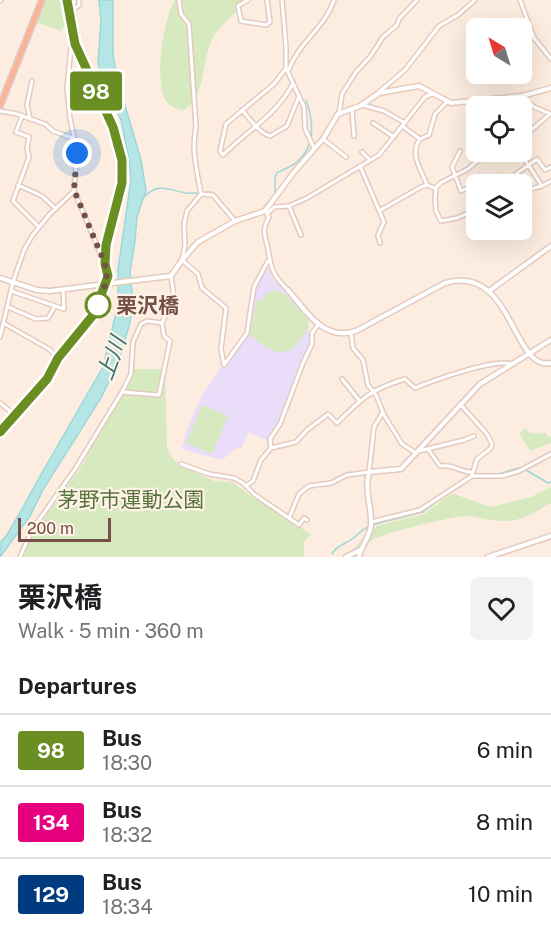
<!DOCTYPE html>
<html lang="en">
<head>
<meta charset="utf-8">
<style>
  :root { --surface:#fff; --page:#f2f2f2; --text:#202124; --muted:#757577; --line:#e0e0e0 }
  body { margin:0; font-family:"Public Sans","Noto Sans JP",sans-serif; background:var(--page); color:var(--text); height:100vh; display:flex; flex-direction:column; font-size:22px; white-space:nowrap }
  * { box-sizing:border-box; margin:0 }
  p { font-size:20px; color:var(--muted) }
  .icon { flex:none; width:33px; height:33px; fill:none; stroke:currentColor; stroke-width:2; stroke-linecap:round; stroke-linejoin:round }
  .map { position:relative; height:557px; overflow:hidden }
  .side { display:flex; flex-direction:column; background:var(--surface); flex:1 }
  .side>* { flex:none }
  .badge { padding:0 12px; border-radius:4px; font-size:21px; line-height:39px }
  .needle { width:39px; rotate:322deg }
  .buttons { position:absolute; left:466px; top:18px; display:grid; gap:12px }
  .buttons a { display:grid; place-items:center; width:66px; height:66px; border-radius:9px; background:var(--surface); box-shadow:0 6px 24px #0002; font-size:30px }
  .scale { position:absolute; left:18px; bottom:15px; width:93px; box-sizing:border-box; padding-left:6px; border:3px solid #745047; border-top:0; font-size:16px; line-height:21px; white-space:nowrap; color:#745047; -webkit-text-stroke:4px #fff2e7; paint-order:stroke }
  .you { position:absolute; width:30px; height:30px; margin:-15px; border:4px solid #fff; border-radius:50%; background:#1a73e8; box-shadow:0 0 0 9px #1a73e833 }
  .map>.badge { position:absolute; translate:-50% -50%; box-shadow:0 0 0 3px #fff }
  h2 { padding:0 18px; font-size:22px; line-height:54px }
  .round { display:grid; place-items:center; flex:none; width:63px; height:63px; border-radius:9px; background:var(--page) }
  .summary { display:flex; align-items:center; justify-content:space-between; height:102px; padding:0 18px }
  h1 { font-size:28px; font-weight:700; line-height:45px }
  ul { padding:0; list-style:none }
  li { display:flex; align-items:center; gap:18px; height:72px; padding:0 18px; border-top:2px solid var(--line) }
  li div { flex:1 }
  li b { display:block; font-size:22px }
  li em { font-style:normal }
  li .badge { min-width:66px; font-weight:700; text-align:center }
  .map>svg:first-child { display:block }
</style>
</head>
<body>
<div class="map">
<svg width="551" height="557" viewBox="0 0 551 557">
  <rect width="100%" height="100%" fill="#fdede0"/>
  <!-- education -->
  <path fill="#eaddf9" d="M266 268H268L272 277 309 320V343L278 424 268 441 249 432 241 448 235 449 222 460 182 449 185 435 201 397 233 349 249 333 256 286Z"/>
  <!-- green -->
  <path fill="#d7eabf" d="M45 0H63L68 20 61 31 39 23 37 25 35 22Z
    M175 0H248C236 14 218 25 211 42 202 62 205 99 184 110 175 109 166 105 163 95 156 72 163 20 175 0Z
    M274 290 286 295 308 320C309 329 305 335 299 342 283 362 266 348 250 335L257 300 262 301 265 295Z
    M133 369H165L167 447 173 459 180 465 214 481 233 482 248 494 311 534 304 542V557H23L35 531 84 463 89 450 125 389Z
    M202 405 228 416 212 454 186 443Z
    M526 428 528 432 541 434 545 432 548 437 551 436V443L530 451 519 433Z
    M551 487V503C542 508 532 515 522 518 503 525 485 518 467 516 456 515 381 534 372 540 366 544 361 552 356 557H348L362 539 377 526 424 514 448 496 454 494 491 507 531 497Z"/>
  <!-- water -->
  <path fill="#b5e6e5" stroke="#9bd8d8" stroke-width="1.5" d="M99 0H113V54L117 78 141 160 146 190 137 217 135 241 130 272 133 301 130 323 119 360 101 398 44 488 30 516 0 557V543L7 535 21 511 39 478 103 367 118 305V269L131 180 129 159 121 120 100 75 98 62 101 20Z"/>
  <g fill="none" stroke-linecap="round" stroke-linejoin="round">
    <!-- stream -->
    <path stroke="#9bd8d8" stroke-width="1.5" d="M144 197C158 182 169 190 186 193 195 194 202 192 211 192L214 195
      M261 211 275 194V177L277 173C283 169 292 167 297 162 316 145 314 122 306 100
      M526 470 548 483 551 482
      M461 482C476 469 485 477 502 473 509 471 515 468 521 468
      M448 493 460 487
      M372 525 423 512 444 496
      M332 554C337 545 344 545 352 539 358 535 361 530 368 527"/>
    <defs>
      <path id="minor" d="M179 0 181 14 189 24 196 127C191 150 197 171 201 194
        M248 0 238 6 241 21 266 25 270 22 267 0
        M282 0 286 47V68L304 107 305 129 314 148
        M520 0 534 38 551 59
        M0 1 1 0
        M70 13 79 5V0
        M75 45 71 48 67 87 70 118 77 153 74 191 104 262
        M286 68 274 84 226 124 220 151 223 155C247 131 278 114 293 83
        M288 71C298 43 325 28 334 0
        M380 91 405 70 439 26 458 15 475 0
        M522 96 534 107 551 114
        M363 105 384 111 405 123
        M242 110C250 119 258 132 270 136L287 126 299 96
        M352 110 354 136
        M0 111 17 114 45 124 53 131 75 139
        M339 114 342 94 356 72 370 57 383 37 397 25 399 19 417 0
        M22 116 16 132 29 137 27 148 29 157 13 201 39 227
        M30 119 27 105 32 81
        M373 123 394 137
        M402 126 420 139 429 135 435 114 447 102
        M522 133 529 132 550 114
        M323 139 346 157
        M420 139C409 154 421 169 427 185
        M460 151 452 167 461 191 477 184
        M477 151 478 160
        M362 152 369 159
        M505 152 511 159
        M520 152 542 186 522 191
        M360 166 384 222 378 235 380 243
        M516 174 537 159 545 170 551 167
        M18 185 42 196 55 208
        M542 186 551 181
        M289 206 301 235
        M477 209 457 218 441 221 436 211 435 200 436 187 442 182 468 169 488 152
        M379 211 421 187 427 185 436 189
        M267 214 274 207 289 206 307 198 379 155 425 97 432 94
        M267 215 269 217C261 232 265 234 268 249 271 269 273 276 288 290
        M235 221 213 195 201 194 187 211 184 224 185 245 182 260 198 274 202 288 226 308 221 349 224 365 247 333 254 287 268 261
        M11 291 64 309 63 290
        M8 307 36 319 48 318 55 306
        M5 324 49 349 58 358
        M351 333 353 348 363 360 368 385 376 395 384 415 402 444 416 453
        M0 337 13 282 24 250 32 236 49 215 74 191
        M342 379 359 400
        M122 392 159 395 170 341 164 336 162 323 174 297 171 276
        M0 403 15 415
        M460 404 487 434 492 444 491 448 477 459 472 475
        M271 448 270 439 280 424 303 363 312 344V333L318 325
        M428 449 440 466C455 464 461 473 473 472
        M419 451 464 440 474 436
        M181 464 209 474 234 478 243 483 255 495 289 518 299 494 309 486 331 483 347 475 369 472 374 427 383 412
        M247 485 253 481 261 460 271 448 296 442 307 430 328 414 337 423C361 399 371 389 405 379L415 388C432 381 495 358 511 364
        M289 518 299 525 304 518 307 520
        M371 522 420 510 472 476H502L519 471 551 454
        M20 557 32 530 75 469 122 392 131 374 133 342 141 324 147 321 162 323"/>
      <path id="tertiary" d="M0 278 37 290 50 291 105 284
        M288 290C306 311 324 342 356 331L445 283C513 263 512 372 551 363
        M489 291 551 246
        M346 557 360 550
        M359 557C361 546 370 537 371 525 372 507 364 492 369 472L401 469 480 384 551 340
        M488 557 551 536"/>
      <path id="secondary" d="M105 284 171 276 182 260 198 242 235 221 265 211 294 172 323 139 338 114 360 106 379 93 419 86 451 103 522 96 551 88
        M0 432 47 379 58 358 94 314 108 276 105 264 106 245 122 183V160L113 127 75 44 67 0"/>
      <path id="trunk" d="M0 106 42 0"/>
    </defs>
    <!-- minor casing -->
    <use href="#minor" stroke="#e3cabf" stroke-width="6"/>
    <!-- tertiary casing -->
    <use href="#tertiary" stroke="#e3cabf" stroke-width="7"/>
    <!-- secondary casing -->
    <use href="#secondary" stroke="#e8cabc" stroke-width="7"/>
    <!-- trunk casing -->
    <use href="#trunk" stroke="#d8cecb" stroke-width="8"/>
    <!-- minor -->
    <use href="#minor" stroke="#fff" stroke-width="3"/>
    <!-- tertiary -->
    <use href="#tertiary" stroke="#fff" stroke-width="4"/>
    <!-- secondary -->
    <use href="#secondary" stroke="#fff" stroke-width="4"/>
    <!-- trunk -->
    <use href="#trunk" stroke="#fbb496" stroke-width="5"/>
  </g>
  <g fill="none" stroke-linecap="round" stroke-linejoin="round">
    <defs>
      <path id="line" d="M0 432 47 379 58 358 94 314 108 276 105 264 106 245 122 183V160L113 127 75 44 67 0"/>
    </defs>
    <!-- line casing -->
    <use href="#line" stroke="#fff" stroke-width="14"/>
    <!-- line -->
    <use href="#line" stroke="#6b8e23" stroke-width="9"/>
    <!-- walk -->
    <path stroke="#745047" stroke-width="6" stroke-dasharray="0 10.8" d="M77 153 74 190 105 264 107 280 97 308 98 305"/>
  </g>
  <!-- markers -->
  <circle fill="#fff" stroke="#6b8e23" stroke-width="3" cx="98" cy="305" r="12"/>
  <g text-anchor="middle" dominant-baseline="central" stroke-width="4.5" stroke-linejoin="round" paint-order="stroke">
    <!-- stop labels -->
    <g font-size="21" font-weight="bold" fill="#745047" stroke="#fff2e7" text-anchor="start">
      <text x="116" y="305">栗沢橋</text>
    </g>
    <!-- park labels -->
    <g font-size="21" fill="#56743c" stroke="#fff2e7">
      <text x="131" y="499">茅野市運動公園</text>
    </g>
    <!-- water labels -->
    <g font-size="22" font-style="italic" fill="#387373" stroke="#fff2e7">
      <text transform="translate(111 358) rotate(-70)">上川</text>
    </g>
  </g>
</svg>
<div class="buttons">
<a><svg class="needle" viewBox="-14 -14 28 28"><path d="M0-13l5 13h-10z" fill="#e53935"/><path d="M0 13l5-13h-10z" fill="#757577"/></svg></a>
<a><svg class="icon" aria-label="locate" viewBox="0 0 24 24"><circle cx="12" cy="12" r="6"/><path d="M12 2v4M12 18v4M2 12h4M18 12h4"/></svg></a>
<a><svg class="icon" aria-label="layers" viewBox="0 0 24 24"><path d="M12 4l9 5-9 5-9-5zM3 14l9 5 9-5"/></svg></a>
</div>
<div class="scale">200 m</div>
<div class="you" style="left:77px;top:153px"></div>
<b class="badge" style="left:96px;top:91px;background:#6b8e23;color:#fff">98</b>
</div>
<section class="side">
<div class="summary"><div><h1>栗沢橋</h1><p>Walk · 5 min · 360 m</p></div><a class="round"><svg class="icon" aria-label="heart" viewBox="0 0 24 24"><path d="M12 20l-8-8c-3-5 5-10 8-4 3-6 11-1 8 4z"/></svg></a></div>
<h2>Departures</h2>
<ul>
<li><span class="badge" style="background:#6b8e23;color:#fff">98</span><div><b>Bus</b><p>18:30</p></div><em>6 min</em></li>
<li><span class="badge" style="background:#e6007e;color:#fff">134</span><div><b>Bus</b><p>18:32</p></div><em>8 min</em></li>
<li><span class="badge" style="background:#003b80;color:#fff">129</span><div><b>Bus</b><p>18:34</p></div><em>10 min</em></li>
</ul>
</section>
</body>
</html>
